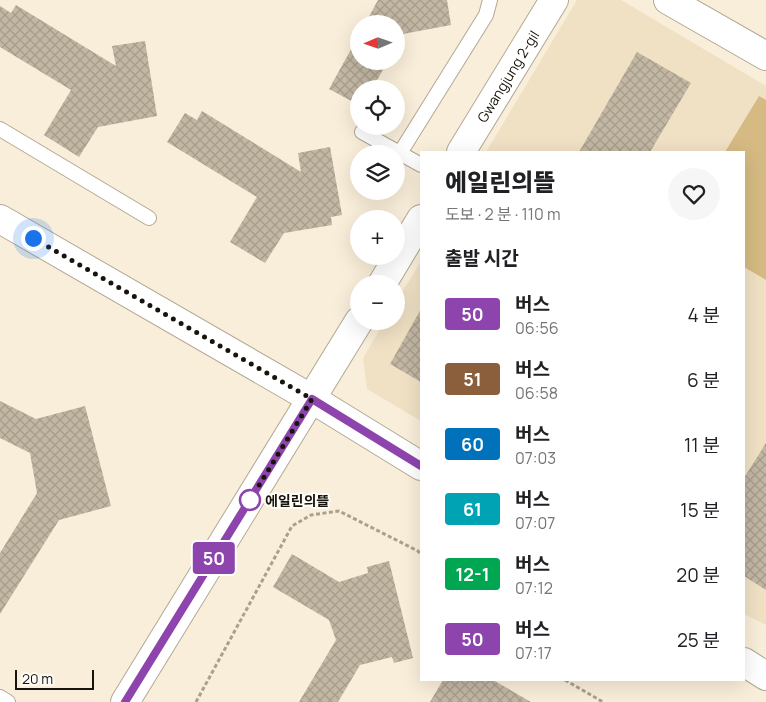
<!DOCTYPE html>
<html lang="ko">
<head>
<meta charset="utf-8">
<style>
  :root { --surface:#fff; --page:#f6f6f6; --text:#202124; --muted:#757577 }
  body { margin:0; font-family:Manrope,"Noto Sans KR",sans-serif; background:var(--page); color:var(--text); height:100vh; display:flex; flex-direction:column; font-size:19px; white-space:nowrap }
  * { box-sizing:border-box; margin:0 }
  p { font-size:16px; color:var(--muted) }
  .icon { flex:none; width:28px; height:28px; fill:none; stroke:currentColor; stroke-width:2; stroke-linecap:round; stroke-linejoin:round }
  .map { position:relative; flex:1; overflow:hidden }
  .drawer { position:absolute; left:420px; top:151px; width:325px; height:530px; display:flex; flex-direction:column; background:var(--surface); border-radius:0px; box-shadow:0 5px 20px #0002 }
  .drawer>* { flex:none }
  .badge { padding:0 10px; border-radius:4px; font-size:18px; line-height:32px }
  .needle { width:32px; rotate:268deg }
  .tools { position:absolute; left:350px; top:15px; display:grid; gap:10px }
  .tools a { display:grid; place-items:center; width:55px; height:55px; border-radius:50%; background:var(--surface); box-shadow:0 5px 20px #0002; font-size:25px }
  .scale { position:absolute; left:15px; bottom:12px; width:79px; box-sizing:border-box; padding-left:5px; border:2px solid #18140d; border-top:0; font-size:14px; line-height:18px; white-space:nowrap; color:#18140d; -webkit-text-stroke:4px #fffcf8; paint-order:stroke }
  .you { position:absolute; width:25px; height:25px; margin:-12px; border:4px solid #fff; border-radius:50%; background:#1a73e8; box-shadow:0 0 0 8px #1a73e833 }
  .map>.badge { position:absolute; translate:-50% -50%; box-shadow:0 0 0 2px #fff }
  h2 { padding:0 25px; font-size:19px; line-height:45px }
  .round { display:grid; place-items:center; flex:none; width:52px; height:52px; border-radius:26px; background:var(--page) }
  .summary { display:flex; align-items:center; justify-content:space-between; height:85px; padding:0 25px }
  h1 { font-size:24px; font-weight:800; line-height:38px }
  ul { padding:0; list-style:none }
  li { display:flex; align-items:center; gap:15px; height:65px; padding:0 25px }
  li div { flex:1 }
  li b { display:block; font-size:19px }
  li em { font-style:normal }
  li .badge { min-width:55px; font-weight:700; text-align:center }
  .map>svg:first-child { display:block }
</style>
</head>
<body>
<div class="map">
<svg width="766" height="702" viewBox="0 0 766 702">
  <defs>
    <pattern id="building-cross-hatch" width="8" height="8" patternUnits="userSpaceOnUse" patternTransform="scale(1.25)"><rect width="8" height="8" fill="#c2b7a3"/><path d="M0 0l8 8M0 8l8-8" fill="none" stroke="#a69c8b"/></pattern>
  </defs>
  <rect width="100%" height="100%" fill="#f9eed9"/>
  <!-- built -->
  <path fill="#f0e1c5" d="M577 0H621L766 86V625L744 614V152H486Z
    M421 261V421L367 389 363 358 385 321H396V302Z"/>
  <!-- garden -->
  <path fill="#d5ba83" d="M759 96 766 100V280L744 267V152H725Z"/>
  <!-- building -->
  <path fill="url(#building-cross-hatch)" d="M378 0H447L451 25 403 34 396 46V24H365Z
    M16 5 116 66 112 46 145 41 157 116 98 127 79 157 44 135 71 90 0 47V6L11 13Z
    M359 35V61H388L372 89H359V105L329 89Z
    M637 52 691 83 650 152H579Z
    M202 111 301 172 298 153 330 147 342 215 331 217 332 225 284 233 265 263 230 242 257 197 167 142 185 113 197 120Z
    M421 309V382L390 364Z
    M0 401 36 419 85 406 111 506 59 520 0 614V553L37 493 30 453 0 438Z
    M766 443V590L744 576V478Z
    M292 554 339 582 368 573 367 567 389 561 413 658 394 663 392 657 360 665 338 702H299L336 640 329 620 273 587Z
    M443 680H493L531 702H430Z"/>
  <g fill="none" stroke-linecap="round" stroke-linejoin="round">
    <defs>
      <path id="service" d="M0 129 149 218
        M362 132 421 165
        M400 153 486 15 490 0
        M0 697 8 702"/>
      <g id="minor">
        <path d="M668 0 766 56"/>
        <path id="s1" d="M461 152 554 0"/>
        <path d="M0 219 312 399 421 466"/>
        <path d="M382 284 421 219"/>
        <path d="M744 662 766 676"/>
        <path d="M125 702 359 321"/>
      </g>
    </defs>
    <!-- service casing -->
    <use href="#service" stroke="#b2a894" stroke-width="16"/>
    <!-- minor casing -->
    <use href="#minor" stroke="#b2a894" stroke-width="30"/>
    <!-- path -->
    <path stroke="#a8a090" stroke-width="3" stroke-dasharray="4 2.5" stroke-linecap="butt" d="M565 680 603 702
      M196 702 292 526 311 515 339 511 418 551 421 555"/>
    <!-- service -->
    <use href="#service" stroke="#fff" stroke-width="14"/>
    <!-- minor -->
    <use href="#minor" stroke="#fff" stroke-width="28"/>
  </g>
  <g fill="none" stroke-linecap="round" stroke-linejoin="round">
    <defs>
      <path id="line" d="M125 702 312 399 421 466"/>
    </defs>
    <!-- line casing -->
    <use href="#line" stroke="#fff" stroke-width="11"/>
    <!-- line -->
    <use href="#line" stroke="#8e44ad" stroke-width="8"/>
    <!-- walk -->
    <path stroke="#18140d" stroke-width="5" stroke-dasharray="0 9" d="M33 238 312 399 250 500"/>
  </g>
  <!-- markers -->
  <circle fill="#fff" stroke="#8e44ad" stroke-width="2.5" cx="250" cy="500" r="10"/>
  <g text-anchor="middle" dominant-baseline="central" stroke-width="4" stroke-linejoin="round" paint-order="stroke">
    <!-- street labels -->
    <g font-size="14" fill="#18140d" stroke="#fffcf8">
      <text stroke="none"><textPath href="#s1" startOffset="89">Gwangjung 2-gil</textPath></text>
    </g>
    <!-- stop labels -->
    <g font-size="14" font-weight="bold" fill="#18140d" stroke="#fffcf8" text-anchor="start">
      <text x="265" y="500">에일린의뜰</text>
    </g>
  </g>
</svg>
<div class="tools">
<a><svg class="needle" viewBox="-14 -14 28 28"><path d="M0-13l5 13h-10z" fill="#e53935"/><path d="M0 13l5-13h-10z" fill="#757577"/></svg></a>
<a><svg class="icon" aria-label="locate" viewBox="0 0 24 24"><circle cx="12" cy="12" r="6"/><path d="M12 2v4M12 18v4M2 12h4M18 12h4"/></svg></a>
<a><svg class="icon" aria-label="layers" viewBox="0 0 24 24"><path d="M12 4l9 5-9 5-9-5zM3 14l9 5 9-5"/></svg></a>
<a>+</a>
<a>−</a>
</div>
<div class="scale">20 m</div>
<div class="you" style="left:33px;top:238px"></div>
<b class="badge" style="left:214px;top:558px;background:#8e44ad;color:#fff">50</b>
<section class="drawer">
<div class="summary"><div><h1>에일린의뜰</h1><p>도보 · 2 분 · 110 m</p></div><a class="round"><svg class="icon" aria-label="heart" viewBox="0 0 24 24"><path d="M12 20l-8-8c-3-5 5-10 8-4 3-6 11-1 8 4z"/></svg></a></div>
<h2>출발 시간</h2>
<ul>
<li><span class="badge" style="background:#8e44ad;color:#fff">50</span><div><b>버스</b><p>06:56</p></div><em>4 분</em></li>
<li><span class="badge" style="background:#8b5e3c;color:#fff">51</span><div><b>버스</b><p>06:58</p></div><em>6 분</em></li>
<li><span class="badge" style="background:#0072bc;color:#fff">60</span><div><b>버스</b><p>07:03</p></div><em>11 분</em></li>
<li><span class="badge" style="background:#00a3b4;color:#fff">61</span><div><b>버스</b><p>07:07</p></div><em>15 분</em></li>
<li><span class="badge" style="background:#00a651;color:#fff">12-1</span><div><b>버스</b><p>07:12</p></div><em>20 분</em></li>
<li><span class="badge" style="background:#8e44ad;color:#fff">50</span><div><b>버스</b><p>07:17</p></div><em>25 분</em></li>
</ul>
</section>
</div>
</body>
</html>
